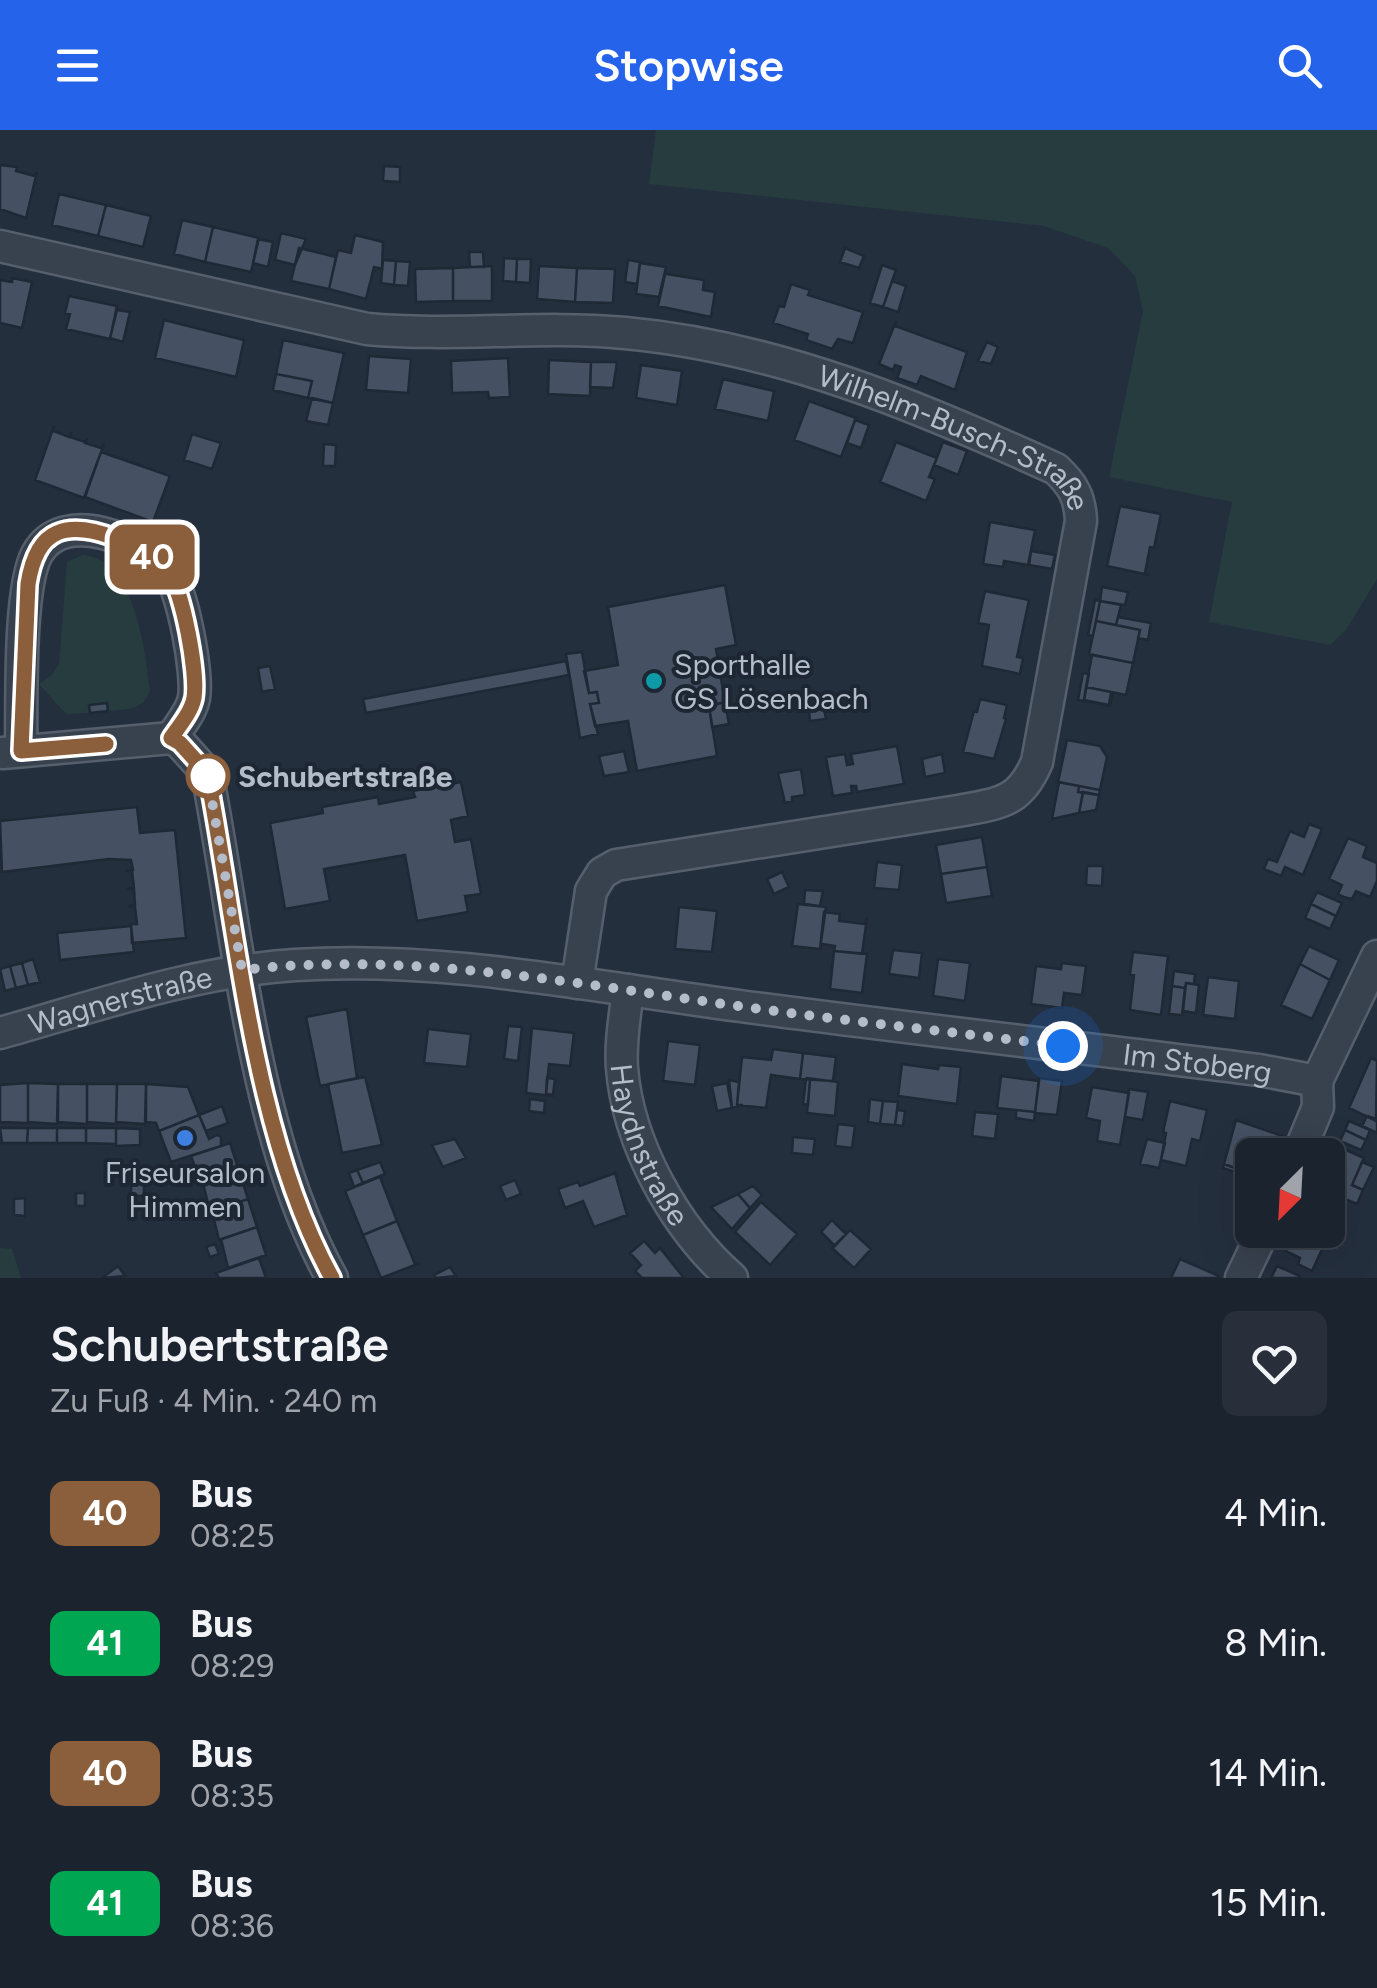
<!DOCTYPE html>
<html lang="de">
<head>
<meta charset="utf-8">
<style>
  :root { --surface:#1b232e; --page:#282f3a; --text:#f1f3f6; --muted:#a0a4aa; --line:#39404a; --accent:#2563eb }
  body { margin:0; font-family:Figtree,sans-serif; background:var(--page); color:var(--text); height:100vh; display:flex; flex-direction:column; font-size:38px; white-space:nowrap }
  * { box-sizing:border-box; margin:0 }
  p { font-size:32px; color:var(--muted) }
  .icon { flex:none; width:55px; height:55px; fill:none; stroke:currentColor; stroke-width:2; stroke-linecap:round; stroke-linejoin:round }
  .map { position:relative; height:1148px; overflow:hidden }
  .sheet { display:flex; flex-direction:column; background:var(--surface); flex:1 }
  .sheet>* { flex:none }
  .badge { padding:0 20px; border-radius:15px; font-size:35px; line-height:65px }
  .needle { width:65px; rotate:204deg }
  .controls { position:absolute; left:1235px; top:1008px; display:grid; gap:20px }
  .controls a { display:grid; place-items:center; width:110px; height:110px; border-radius:15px; background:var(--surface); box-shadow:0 10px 40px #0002,0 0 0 2px var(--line); font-size:50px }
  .you { position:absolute; width:50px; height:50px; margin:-25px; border:8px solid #fff; border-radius:50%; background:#1a73e8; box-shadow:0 0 0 15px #1a73e833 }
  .map>.badge { position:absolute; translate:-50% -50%; box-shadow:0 0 0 5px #fff }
  .round { display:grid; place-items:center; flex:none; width:105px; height:105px; border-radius:15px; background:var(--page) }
  .overview { display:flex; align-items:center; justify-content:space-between; height:170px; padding:0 50px }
  h1 { font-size:48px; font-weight:600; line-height:75px }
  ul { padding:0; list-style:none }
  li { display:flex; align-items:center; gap:30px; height:130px; padding:0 50px }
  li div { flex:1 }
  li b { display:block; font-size:38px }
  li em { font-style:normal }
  li .badge { min-width:110px; font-weight:700; text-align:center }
  header { display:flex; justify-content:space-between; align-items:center; height:130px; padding:0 50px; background:var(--accent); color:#fff; font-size:45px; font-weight:600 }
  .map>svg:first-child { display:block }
</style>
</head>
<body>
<header><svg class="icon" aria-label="menu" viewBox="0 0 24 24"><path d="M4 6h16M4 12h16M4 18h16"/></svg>Stopwise<svg class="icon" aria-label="search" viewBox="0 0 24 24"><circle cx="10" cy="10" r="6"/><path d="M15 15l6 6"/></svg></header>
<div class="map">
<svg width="1377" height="1148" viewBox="0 0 1377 1148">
  <rect width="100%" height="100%" fill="#242f3e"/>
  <!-- green -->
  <path fill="#263c3f" d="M656 0H1377V449L1346 500 1330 515 1209 492 1232 372 1109 347 1143 181 1135 146 1108 118 1044 96 649 54Z
    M83 425C135 430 145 520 150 560 144 581 127 579 108 581L106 573 89 575 90 583 66 584 39 554 52 545 59 534 67 432Z
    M0 1118 12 1119 21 1148H0Z"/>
  <!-- building -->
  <path fill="#455162" stroke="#1f2835" stroke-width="2.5" d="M0 35 17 37 16 41 35 46 37 42 26 88 0 79Z
    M384 36 400 37V52L383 51Z
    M59 64 106 75 98 106 52 95Z
    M106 75 151 86 143 117 98 106Z
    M182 90 213 97 205 132 174 124Z
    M213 97 259 108 251 142 205 132Z
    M281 103 306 109 295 135 275 130Z
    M355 105 383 112 382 139 374 137 366 169 329 159 338 120 351 123Z
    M258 109 273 112 268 137 253 133Z
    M299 118 336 127 329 159 291 151Z
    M845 118 864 126 859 138 840 132Z
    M469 122H483L484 137H470Z
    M504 128 517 129 516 152 503 151Z
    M517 129H531L530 153 516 152Z
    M383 130 396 131 394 155 381 153Z
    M628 130 640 132 637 154 625 152Z
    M396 131 410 132 408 156 394 155Z
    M640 133 666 137 659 167 636 164Z
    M882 135 896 140 883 177 870 173Z
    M492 136V171H453V138Z
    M539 136 577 138 575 172 537 169Z
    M453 138V171L416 172 415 139Z
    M577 138 615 139 613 173 575 172Z
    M666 140V144L704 150 703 160 715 162 711 187 658 176Z
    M12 148 32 152 22 198 0 193V150L12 152Z
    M892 151 906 156 898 182 883 177Z
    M791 154 810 160 808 165 863 182 853 213 838 209 832 219 806 210 808 204 773 193 779 176 784 177Z
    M69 166 117 176 110 209 66 199 70 184 65 183Z
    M117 180 130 182 123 212 110 208Z
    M164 190 244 210 236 247 155 228Z
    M896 191 895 196 967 222 955 260 921 246 917 255 897 248 901 237 895 235 893 240 879 234Z
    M283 210 344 223 333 273 308 268 312 251 276 244Z
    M987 212 998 217 991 234 978 231Z
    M369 226 411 229 408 263 366 260Z
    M508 228 510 267 489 268 488 262 452 263 451 231Z
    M549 230 591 232 590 266 548 264Z
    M591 232H617L613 258 590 257Z
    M641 235 682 241 677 275 636 268Z
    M276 244 312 251 308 268 273 260Z
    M723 249 774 261 768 291 715 279Z
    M312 268 333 273 328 295 306 291Z
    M809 271 856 288 841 327 794 310Z
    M855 290 869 295 861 318 847 313Z
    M54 296 53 301 69 307 71 302 70 307 85 312 87 308 85 313 101 318 104 314 84 368 35 350Z
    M192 304 221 313 212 339 184 330Z
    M896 312 937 328 929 347 935 349 926 371 880 352Z
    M943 312 967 321 958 345 934 335Z
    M324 314 336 315 335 336H323Z
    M101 322 170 346 153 392 85 367Z
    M1120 376 1161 384 1154 418 1150 417 1145 443 1149 445 1107 436Z
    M990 392 1035 400 1028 435 1004 431 1003 437 983 434Z
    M1031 421 1055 425 1052 439 1029 435Z
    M725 455 736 515 716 519 725 572 709 576 717 626 637 641 628 591 595 596 590 574 599 573 597 562 589 563 584 541 618 535 608 477Z
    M1102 457 1128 462 1125 475 1100 471Z
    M985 461 1029 470 1017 527 1023 528 1020 544 982 536 989 495 978 493Z
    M1095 470 1100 471 1093 506 1088 505Z
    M1100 471 1121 475 1116 495 1096 491Z
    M1118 487 1151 493 1148 510 1138 508 1140 500 1116 495Z
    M1096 491 1140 500 1133 533 1089 524Z
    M582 522 589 563 597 562 599 573 590 574 598 604 580 608 566 524Z
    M1092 525 1133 533 1126 565 1086 557Z
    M566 531 569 545 366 583 363 569Z
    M270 536 275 559 262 562 258 538Z
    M1083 543 1089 544 1084 570 1109 575 1113 562 1110 576 1078 570Z
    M1086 557 1111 562 1109 575 1084 570Z
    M980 569 1007 575 1004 588 1006 589 994 629 963 622 974 581 977 582Z
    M725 572 729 594 712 597 709 576Z
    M107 573 108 581 90 583 89 575Z
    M824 579 826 589 810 591 809 581Z
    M1067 610 1100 616 1107 627 1100 660 1058 652Z
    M897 616 904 654 857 662 856 656H851L852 663 833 666 826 627 845 624 847 635 853 634 851 624Z
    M624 621 629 642 604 646 599 626Z
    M942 624 945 643 925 647 922 629Z
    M801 639 805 665 792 667V671L785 673 778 643Z
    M461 652 468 686 451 690 455 712 471 709 481 764 465 766 468 782 417 791 405 725 324 739 330 771 285 779 270 693 323 683 322 677 378 667 379 674 415 667 413 661Z
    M1059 652 1079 656 1078 662 1083 663 1079 683 1052 689Z
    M1079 656 1100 660 1099 665 1078 662Z
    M1083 662 1099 665 1096 680 1079 683Z
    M137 677 140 703 175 700 186 808 132 813 131 794H137L135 777 129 776 135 775 134 759H127L134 758 132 741H125L133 740 131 730 109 729 2 742 0 691Z
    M1309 694 1322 699 1303 745 1285 737 1281 746 1264 739 1268 729 1277 732 1290 701 1304 707Z
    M982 707 987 737 941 744 936 715Z
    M1348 708 1367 716 1363 727 1377 733V751L1370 767 1356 761 1352 769 1344 767 1338 764 1342 755 1329 749Z
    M877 732 902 735 899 760 874 758Z
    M1087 736H1103L1102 756 1086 755Z
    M987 737 992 766 946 773 941 744Z
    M782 742 789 757 774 764 767 749Z
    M805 760 823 761 820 776 804 774Z
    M1317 762 1342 773 1336 786 1311 774Z
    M798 774 826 777 820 819 792 816Z
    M1311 774 1336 786 1330 799 1305 788Z
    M679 777 717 781 712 822 675 819Z
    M824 782 840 784 839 791 864 794 867 788 862 824 834 821 835 816 822 814 820 819Z
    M131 796 134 822 60 830 57 803Z
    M1309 816 1339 830 1330 850 1300 834Z
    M893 820 922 823 919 848 889 844Z
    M834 821 867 824 862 863 830 859Z
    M1133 822 1168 826 1161 885 1130 880 1134 845 1130 844Z
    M33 829 40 852 28 855 22 833Z
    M938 829 970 833 965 871 933 866Z
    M22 833 28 855 16 858 10 836Z
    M1062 833 1086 836 1082 865 1064 863 1062 878 1031 874 1036 836 1061 839Z
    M1300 834 1330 850 1312 889 1281 875Z
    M10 836 16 858 5 861 0 839Z
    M1174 841 1195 844 1194 854 1186 853 1185 858 1172 856Z
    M1208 847 1239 851 1235 889 1203 885Z
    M1186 853 1199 855 1196 883 1183 881Z
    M1172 856 1185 858 1182 885 1169 884Z
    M347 879 357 948 320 956 306 887Z
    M508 896 522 897 518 931 504 929Z
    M532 898 574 903 570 936 549 934 546 964 553 966 526 963Z
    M428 899 471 904 467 937 424 933Z
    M668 911 700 915 695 955 663 951Z
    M773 919 803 923 800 949 771 945 766 978 737 975 742 927 771 930Z
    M803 923 836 927 833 951 800 949Z
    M1371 928 1377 931 1376 991 1349 978Z
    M902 934 938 939 939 935 961 937 957 974 898 966Z
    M1001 946 1039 951 1035 982 997 978Z
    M365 947 382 1015 342 1023 328 954Z
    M547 948 555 949 553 965 546 964Z
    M806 948 838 952 835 986 807 983 810 950Z
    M1039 948 1062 951 1057 985 1035 983Z
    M806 949 810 950 808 975 803 974Z
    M729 950 739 952 737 975H743L732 978Z
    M28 953 58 954 57 994 28 992Z
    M28 953V993L0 992V955Z
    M727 953 732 978 717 981 712 956Z
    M58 954H87V994L58 992Z
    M87 954H117L116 994 87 992Z
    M117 954H146L145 994 116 992Z
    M146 954 188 957 199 985 159 1001 156 993 146 992Z
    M1092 957 1129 963 1120 1015 1097 1011 1100 991 1086 988Z
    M1129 959 1148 962 1143 990 1125 987Z
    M530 969 545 971 544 983 529 981Z
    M870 969 883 971 880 994 868 992Z
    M883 971 898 972 895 995 880 994Z
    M1170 971 1207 980 1200 1011 1192 1009 1186 1036 1161 1030 1166 1003 1163 1002Z
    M222 976 228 993 206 1001 199 985Z
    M897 980 905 981 903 996 895 995Z
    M1016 980 1035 982 1034 991 1016 988Z
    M975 982 998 984 995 1009 972 1006Z
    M199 985 209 1009 217 1005 221 1007V1016L171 1032 159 1001Z
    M1367 986 1377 989V1003L1362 996Z
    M1236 990 1288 1008 1282 1025 1247 1027 1243 1041 1224 1034Z
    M1349 991 1370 1000 1366 1010 1345 1000Z
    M838 994 855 996 852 1018 835 1016Z
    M0 998H28L27 1013H2Z
    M28 998H57V1013H27Z
    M57 998H86V1013H57Z
    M86 998H116V1014L86 1013Z
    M116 998 140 999V1015L116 1016Z
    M1345 1000 1366 1010 1361 1020 1340 1011Z
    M793 1007 815 1009 813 1025 792 1023Z
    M455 1009 466 1028 443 1037 432 1015Z
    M1147 1009 1165 1013 1159 1038 1140 1034Z
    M230 1013 239 1041 201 1054 191 1026Z
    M1335 1015 1364 1028 1352 1055 1363 1060 1357 1074 1330 1063 1333 1055 1328 1053V1032Z
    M1247 1027 1252 1029V1048L1223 1038 1224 1034 1243 1041Z
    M380 1032 385 1044 363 1053 357 1040Z
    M1362 1032 1374 1037 1363 1060 1352 1055Z
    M357 1040 363 1053 354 1057 349 1043Z
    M239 1041 248 1069 210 1082 203 1053Z
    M615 1043 627 1085 594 1097 583 1071 565 1078 558 1059 578 1052 580 1056Z
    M384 1045 380 1047 397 1091 363 1105 345 1061Z
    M131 1050 144 1051V1066H131Z
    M515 1050 521 1064 506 1070 500 1056Z
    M753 1056 762 1065 750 1078 738 1064Z
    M76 1063H85V1076H76Z
    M738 1064 750 1078 732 1099 711 1077Z
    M25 1068V1086L14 1085V1069Z
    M248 1069 257 1097 219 1110 212 1081Z
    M761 1072 797 1104 770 1135 735 1102Z
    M832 1090 846 1104 835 1116 821 1102Z
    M397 1091 415 1134 420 1133 381 1148 363 1105Z
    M257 1097 266 1125 228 1138 221 1109Z
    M1328 1098 1331 1100 1312 1141 1298 1134 1300 1128 1286 1121 1296 1100Z
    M850 1100 871 1119 854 1138 832 1118Z
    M644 1111 655 1123 660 1118 684 1148H642L635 1141 641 1135 630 1123Z
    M215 1114 219 1124 210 1127 206 1117Z
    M259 1128 266 1148H219L216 1143Z
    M1180 1129 1219 1146V1148H1171Z
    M118 1136 125 1146 102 1148Z
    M1277 1136 1300 1146V1148H1271Z
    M450 1137 456 1146 436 1148 434 1145Z"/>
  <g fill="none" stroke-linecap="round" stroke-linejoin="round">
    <defs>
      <g id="minor">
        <path id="s1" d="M0 116 367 199C453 207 539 195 625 203 778 217 918 276 1056 339 1073 355 1080 367 1081 391L1037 632C1019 674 999 673 958 681L616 735 602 743 591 761 577 853"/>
        <path d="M171 608 180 613 207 643C238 801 253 1007 332 1148"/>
        <path d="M21 621C22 577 18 459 37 424 63 377 142 409 168 442 183 461 198 544 194 568 191 583 179 596 171 608"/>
        <path d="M3 623 171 608"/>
        <path id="s2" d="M628 860C625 886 620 912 622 938 628 1014 675 1098 732 1148"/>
        <path id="s3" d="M0 903C96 876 195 841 295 835 441 825 595 857 740 876 912 899 1086 918 1259 940L1317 951 1377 826"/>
        <path d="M1298 1025 1318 977 1317 951"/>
        <path d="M1241 1148 1264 1100"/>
      </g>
    </defs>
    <!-- minor casing -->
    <use href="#minor" stroke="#565f6c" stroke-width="35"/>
    <!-- minor -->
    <use href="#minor" stroke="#38414e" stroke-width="30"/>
  </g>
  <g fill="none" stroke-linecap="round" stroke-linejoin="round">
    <defs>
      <path id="line" d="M106 614 21 621 28 454C31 435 38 411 57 403 87 389 149 419 168 442 183 460 198 544 194 568 191 583 179 596 171 608L180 613 207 643C238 803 253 1005 332 1148"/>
    </defs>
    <!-- line casing -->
    <use href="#line" stroke="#fff" stroke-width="22"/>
    <!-- line -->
    <use href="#line" stroke="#8b5e3c" stroke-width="15"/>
    <!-- walk -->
    <path stroke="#b4bcc9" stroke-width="10" stroke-dasharray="0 18" d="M208 646 207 643 242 840C398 822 555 850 709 872 827 889 945 901 1063 916"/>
  </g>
  <!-- markers -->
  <circle fill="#0f9aa8" stroke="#1d2633" stroke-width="4" cx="654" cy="551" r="10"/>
  <circle fill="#fff" stroke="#8b5e3c" stroke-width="5" cx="208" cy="646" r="20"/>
  <circle fill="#3f7fe0" stroke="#1d2633" stroke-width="4" cx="185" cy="1008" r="10"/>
  <g text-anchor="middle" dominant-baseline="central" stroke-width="8" stroke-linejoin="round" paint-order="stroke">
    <!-- street labels -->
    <g font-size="30" fill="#b4bcc9" stroke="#1d2633">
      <text stroke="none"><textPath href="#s1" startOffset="985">Wilhelm-Busch-Straße</textPath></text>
      <text stroke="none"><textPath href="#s3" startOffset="125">Wagnerstraße</textPath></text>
      <text stroke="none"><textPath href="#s3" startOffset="1212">Im Stoberg</textPath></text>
      <text stroke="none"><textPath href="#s2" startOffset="160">Haydnstraße</textPath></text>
    </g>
    <!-- poi labels -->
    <g font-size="30" fill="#b4bcc9" stroke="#1d2633" text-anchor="start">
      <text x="674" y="534">Sporthalle<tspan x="674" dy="34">GS Lösenbach</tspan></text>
      <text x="185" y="1042" text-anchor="middle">Friseursalon<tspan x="185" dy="34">Himmen</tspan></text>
    </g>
    <!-- stop labels -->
    <g font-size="30" font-weight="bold" fill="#b4bcc9" stroke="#1d2633" text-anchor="start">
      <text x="238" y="646">Schubertstraße</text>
    </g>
  </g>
</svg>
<div class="controls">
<a><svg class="needle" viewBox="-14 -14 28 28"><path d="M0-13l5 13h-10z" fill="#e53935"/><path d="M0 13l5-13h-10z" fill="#a0a4aa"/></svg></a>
</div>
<div class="you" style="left:1063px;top:916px"></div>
<b class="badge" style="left:152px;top:427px;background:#8b5e3c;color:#fff">40</b>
</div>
<section class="sheet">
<div class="overview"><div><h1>Schubertstraße</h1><p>Zu Fuß · 4 Min. · 240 m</p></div><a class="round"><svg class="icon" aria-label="heart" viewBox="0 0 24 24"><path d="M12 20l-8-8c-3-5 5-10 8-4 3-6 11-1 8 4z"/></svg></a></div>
<ul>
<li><span class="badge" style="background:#8b5e3c;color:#fff">40</span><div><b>Bus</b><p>08:25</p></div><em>4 Min.</em></li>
<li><span class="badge" style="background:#00a651;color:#fff">41</span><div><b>Bus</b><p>08:29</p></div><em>8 Min.</em></li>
<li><span class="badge" style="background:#8b5e3c;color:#fff">40</span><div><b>Bus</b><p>08:35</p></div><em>14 Min.</em></li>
<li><span class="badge" style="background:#00a651;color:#fff">41</span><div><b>Bus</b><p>08:36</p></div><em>15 Min.</em></li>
</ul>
</section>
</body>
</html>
